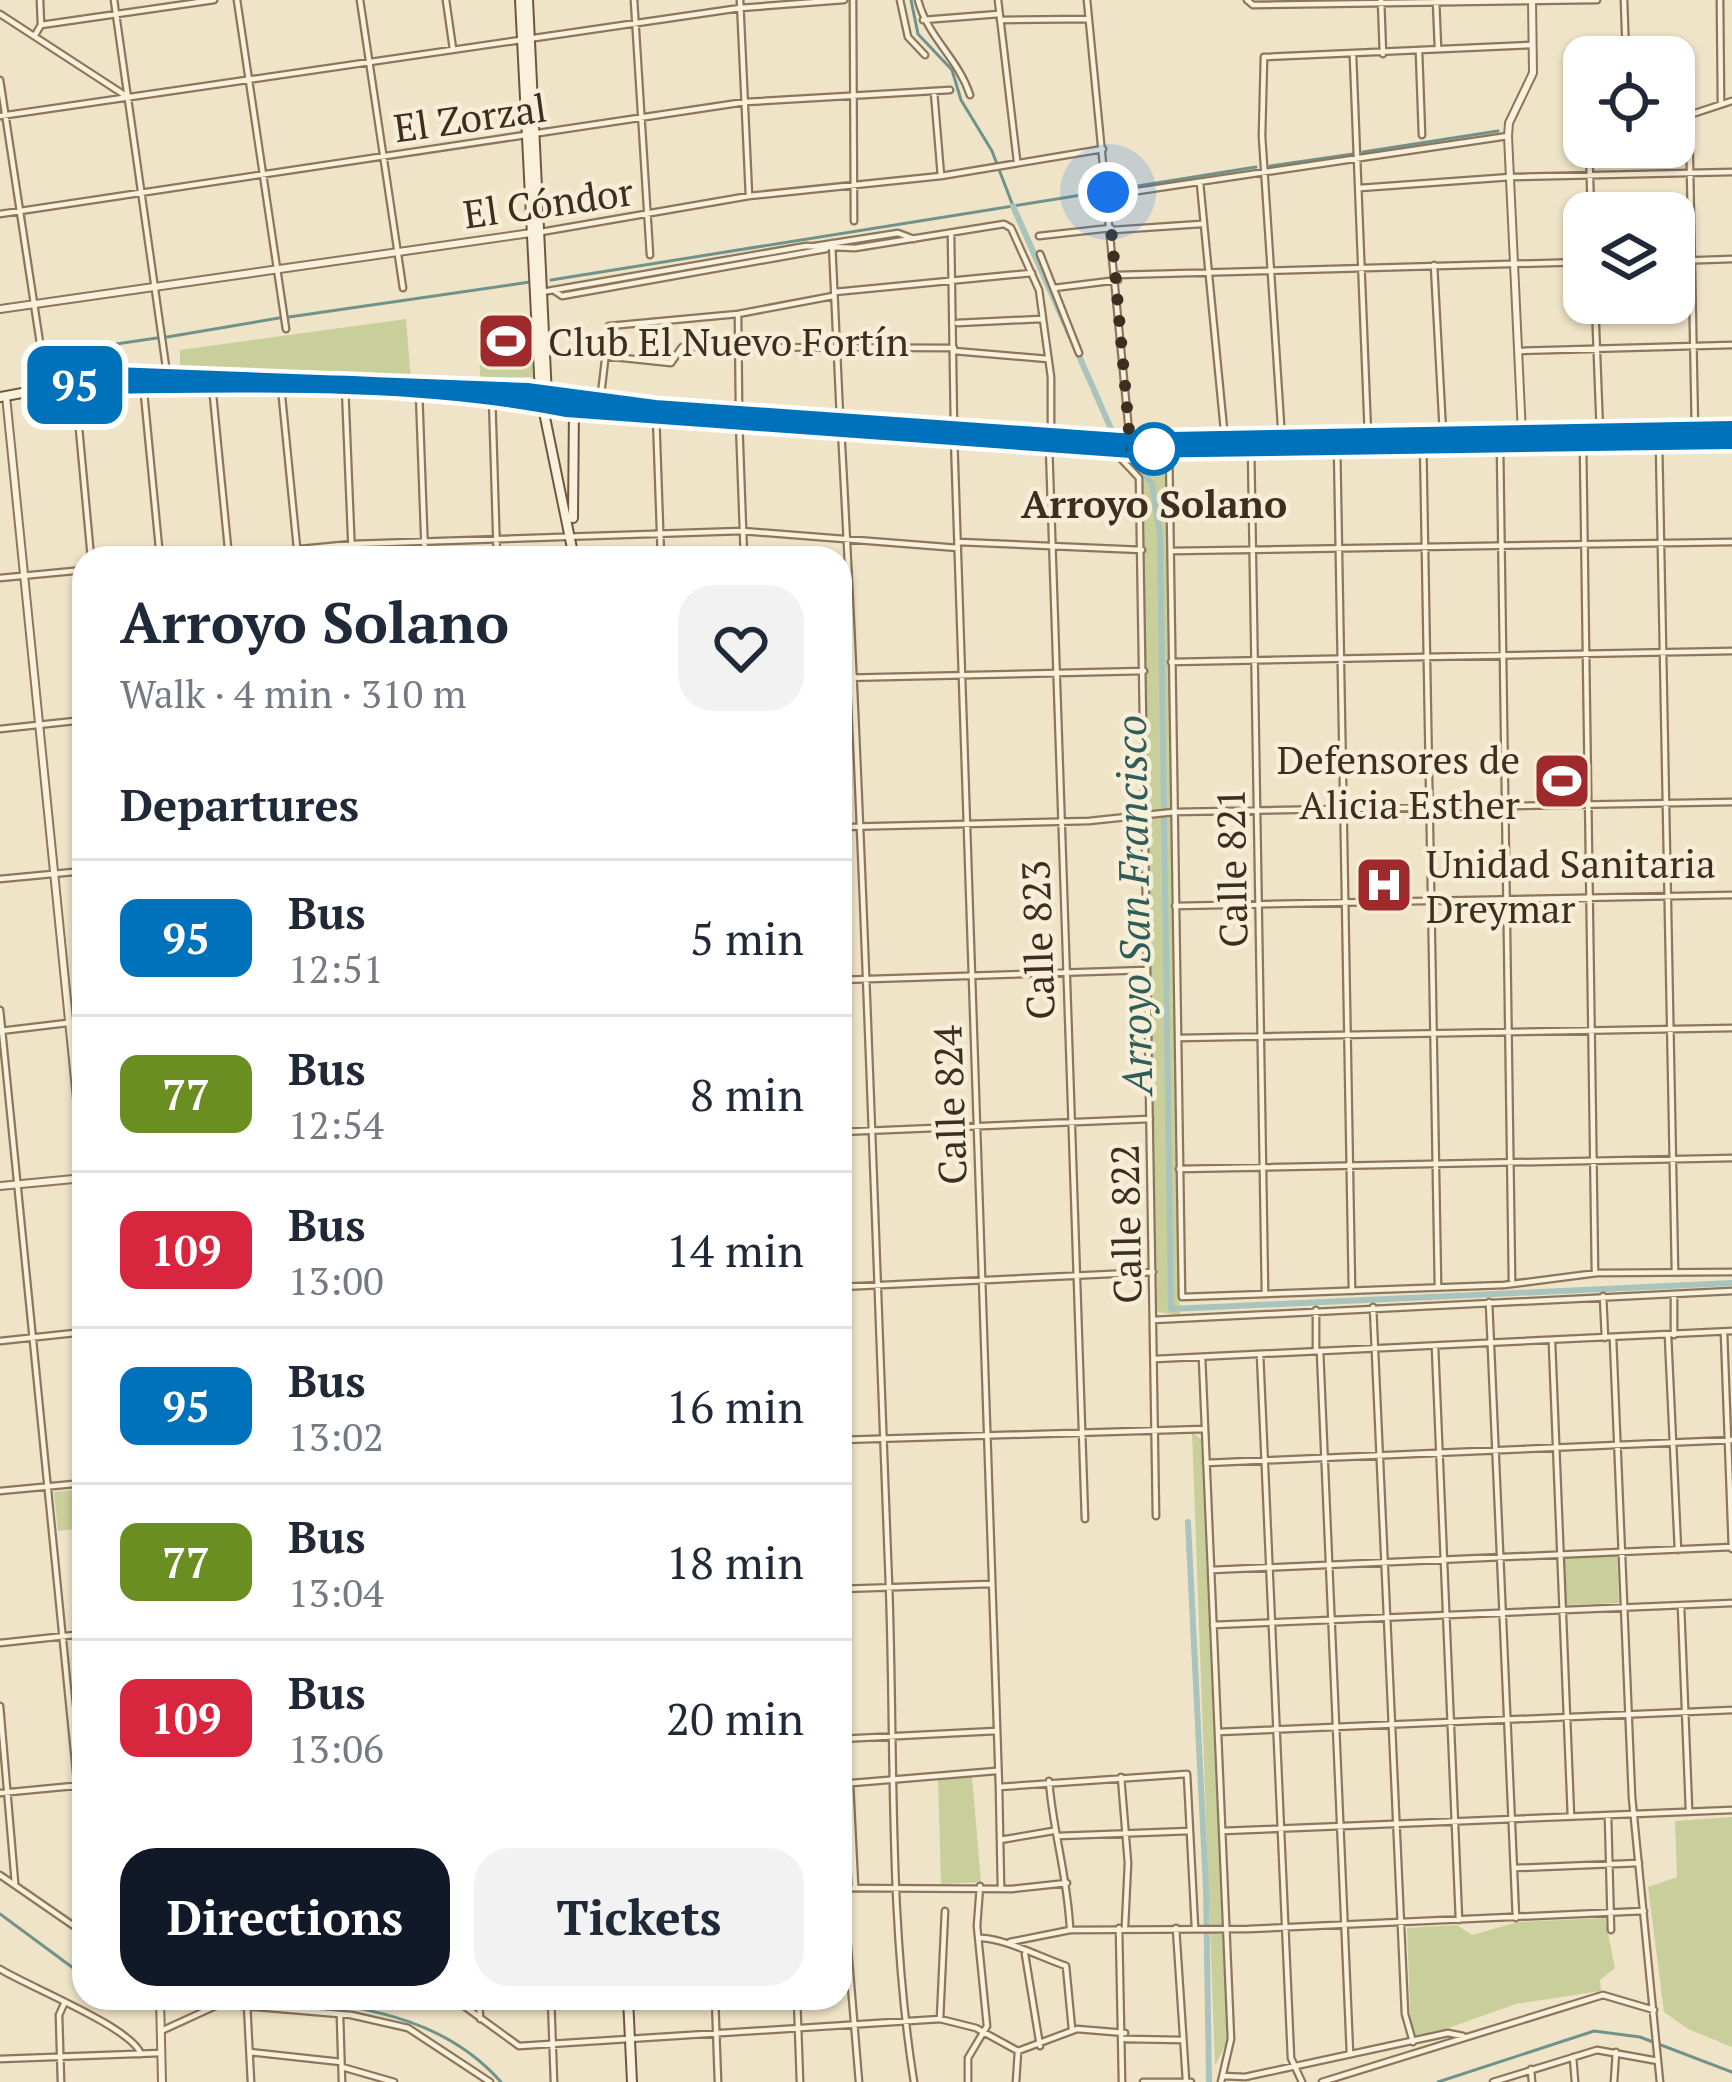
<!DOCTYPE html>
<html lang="en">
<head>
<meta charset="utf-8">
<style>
  :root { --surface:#fff; --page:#f2f2f3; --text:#1f2937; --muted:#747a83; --line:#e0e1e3; --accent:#111827 }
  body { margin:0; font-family:"PT Serif",serif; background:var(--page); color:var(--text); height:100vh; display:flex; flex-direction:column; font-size:45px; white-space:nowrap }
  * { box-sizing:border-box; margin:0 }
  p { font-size:39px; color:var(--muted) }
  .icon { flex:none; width:66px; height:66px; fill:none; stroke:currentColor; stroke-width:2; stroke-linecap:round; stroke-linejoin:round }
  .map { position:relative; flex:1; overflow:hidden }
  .sheet { position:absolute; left:72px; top:546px; width:780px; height:1464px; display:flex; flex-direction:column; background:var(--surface); border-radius:36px; box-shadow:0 3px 9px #0004 }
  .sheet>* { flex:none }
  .badge { padding:0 24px; border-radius:18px; font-size:42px; line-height:78px }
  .fabs { position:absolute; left:1563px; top:36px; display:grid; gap:24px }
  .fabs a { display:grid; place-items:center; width:132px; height:132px; border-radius:24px; background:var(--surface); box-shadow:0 3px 9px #0004; font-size:60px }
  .you { position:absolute; width:60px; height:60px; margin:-30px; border:9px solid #fff; border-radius:50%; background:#1a73e8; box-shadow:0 0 0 18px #1a73e833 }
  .map>.badge { position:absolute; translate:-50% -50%; box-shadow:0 0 0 6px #fff }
  h2 { padding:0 48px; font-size:45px; line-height:108px }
  .round { display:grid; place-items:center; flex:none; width:126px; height:126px; border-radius:36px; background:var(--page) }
  .headline { display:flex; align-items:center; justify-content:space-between; height:204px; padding:0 48px }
  h1 { font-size:57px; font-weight:700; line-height:90px }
  .action { display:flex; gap:24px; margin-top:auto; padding:24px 48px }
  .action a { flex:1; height:138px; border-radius:36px; background:var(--accent); color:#fff; font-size:48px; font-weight:700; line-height:138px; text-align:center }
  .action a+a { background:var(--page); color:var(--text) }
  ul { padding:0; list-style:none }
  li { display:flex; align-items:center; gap:36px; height:156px; padding:0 48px; border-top:3px solid var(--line) }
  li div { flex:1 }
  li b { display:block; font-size:45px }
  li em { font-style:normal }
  li .badge { min-width:132px; font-weight:700; text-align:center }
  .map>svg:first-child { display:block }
</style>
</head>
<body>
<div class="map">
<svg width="1732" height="2082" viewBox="0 0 1732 2082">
  <rect width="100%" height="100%" fill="#f0e4c8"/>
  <!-- green -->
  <path fill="#c9cf9b" d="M531 315 533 377 480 378 479 319Z
    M406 319 411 380 180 373V350Z
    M1123 451 1166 453 1180 1315 1157 1312 1143 483Z
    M1192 1432 1201 1439 1227 2042 1215 2066Z
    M84 1489V1528L58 1531 54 1492Z
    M1617 1555 1619 1603 1565 1605 1563 1557Z
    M972 1776 981 1882 941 1884 938 1778Z
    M1732 1817V2047L1688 2029 1664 2012 1648 1887 1677 1877 1675 1821Z
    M1605 1918 1615 1968 1600 1980 1601 1991 1516 2004 1423 2037 1411 2033 1407 1928 1457 1925 1472 1935 1518 1922Z"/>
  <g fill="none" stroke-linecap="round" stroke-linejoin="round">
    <!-- stream -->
    <path stroke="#6f938a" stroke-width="3" d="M911 0 918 34 952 70 961 100 992 151 1013 206
      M1363 152 1498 131
      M1270 166 1353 154
      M551 280 1256 167
      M289 317 530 282
      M167 337 279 318
      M48 354 157 338
      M0 1914 84 1976
      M299 1998C376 2010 447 2021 501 2082
      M1438 2082 1594 2031 1640 2037 1732 2072"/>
    <!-- canal -->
    <path stroke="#a9c4bc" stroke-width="6" d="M1013 206 1116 440
      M1124 450 1152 484 1160 534 1171 1309 1732 1283
      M1188 1522 1206 1888 1209 2082"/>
    <defs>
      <path id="minor" d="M114 0 167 374
        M237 0 286 329
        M360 0 403 288
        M446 0 453 49
        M634 0 650 255
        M740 0 749 196
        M853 0 854 221
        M900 0 908 37 925 55
        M918 0C928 38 958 58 970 95
        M998 0 1017 161
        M1087 0 1130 442
        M1247 0 1253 5 1597 0
        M1381 0 1383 54
        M1436 0 1438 48
        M1624 0 1626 57
        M1720 0 1721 102
        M0 14 126 96
        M923 20 999 14
        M1000 20 1088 19
        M41 25 214 0
        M35 35 41 25 40 0
        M1419 52 1422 135
        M1353 56 1368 435
        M0 80 47 389
        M934 92 941 176
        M0 116 740 8 844 0
        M1689 116 1695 431
        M1674 120 1732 101
        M1589 147 1591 213
        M1200 183 1225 440
        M1360 188 1511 177 1732 172
        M1111 195 1508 136
        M0 214 745 102 950 90
        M1113 230 1201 224
        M541 232 749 196 941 176 1103 149
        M951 234 954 426
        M1039 236 1111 228
        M832 243 840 417
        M815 246 898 233 914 239
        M1040 254 1079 353
        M1674 261 1732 259
        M1434 265 1443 433
        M1117 275 1584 262
        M1054 288 1118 280
        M553 290 562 296 826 249
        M542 292 806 246 855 248 1004 224 1011 228 1039 290 1051 377V435
        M835 292 1032 273
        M1595 303 1600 433
        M738 314 739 408
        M957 323 1041 319
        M954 351 1048 359
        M1519 351 1732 345
        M604 356 671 363 682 347 954 348
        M143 383 160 558
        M75 385 91 558
        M212 385 229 558
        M281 387 298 558
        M345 387 352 558
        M419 392 425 558
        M492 396 497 558
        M600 403 609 326 738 314 833 296
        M656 415 661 558
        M739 420 744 558
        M841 428C862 813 874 1200 889 1585 895 1750 888 1919 914 2082
        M954 437 999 1787 1187 1774 1195 1928
        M1423 437 1438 1287
        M1282 440 1262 136 1264 57 1532 45
        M1337 444 1352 1291
        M1659 444 1675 1272
        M1583 445 1595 1273
        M1049 446 1085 1519
        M1109 446 1139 478 1156 1516
        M1251 446 1265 1293
        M1500 446 1512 1280
        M1169 447 1182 1297 1504 1285 1597 1273 1732 1272
        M958 542 1142 550
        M1171 551 1732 542
        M206 558 352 544 742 531 958 548
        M0 578 84 570
        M1171 662 1732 651
        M840 678 1144 671
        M0 729 84 720
        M840 827 1089 821 1174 812 1732 802
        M0 879 84 871
        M1175 906 1732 895
        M840 980 1147 970
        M0 1010 84 1851
        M0 1031 84 1021
        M1179 1038 1732 1028
        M840 1132 1150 1119
        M1179 1169 1732 1158
        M840 1287 1153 1272
        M1674 1294V1335
        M1603 1296 1605 1338
        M1489 1302 1516 1918
        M1373 1307 1405 2014 1413 2042
        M1316 1310V1351
        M1153 1320 1732 1291
        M1724 1333 1732 1549
        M1668 1336 1678 1550
        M1613 1339 1632 1797 1660 2082
        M0 1341 84 1332
        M1552 1343 1571 1817
        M1435 1347 1459 1920
        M1320 1351 1350 2054
        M1260 1354 1291 2058 1302 2082
        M1202 1357 1231 2039 1221 2082
        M1155 1359 1732 1331
        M840 1440 1204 1429
        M1206 1463 1732 1440
        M0 1491 84 1483
        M1211 1570 1732 1547
        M840 1589 990 1584
        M1681 1606 1689 1810
        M1213 1625 1732 1603
        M0 1643 84 1634
        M0 1706 15 1883
        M1218 1732 1732 1710
        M840 1739 996 1731
        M1121 1777 1128 1863 1125 1926
        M1049 1781C1053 1832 1067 1873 1070 1928
        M840 1784 996 1771
        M850 1784 855 1886
        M999 1787 1001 1888
        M0 1793 84 1785
        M1608 1816 1611 1930
        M1222 1831 1732 1810
        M1058 1836 1190 1831
        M1000 1840 1053 1831
        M1515 1868 1639 1863
        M0 1875 84 1933
        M840 1888 1012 1889 1067 1883
        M843 1888 859 2082
        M1119 1928 1122 2082
        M1176 1928 1186 2080
        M981 1938C1006 1939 1040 1957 1066 1966L1072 2029
        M1010 1942 1070 1930 1248 1929 1644 1911
        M1025 1954 1040 2046
        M0 1969C29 1987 131 2027 141 2054
        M453 1998 519 2046 940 2019 976 2028 1018 2051 1077 2029 1125 2033
        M479 1998 480 2019
        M551 1998 554 2082
        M715 1998 718 2082
        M797 1998 800 2082
        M247 2004 251 2082
        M340 2016 342 2082
        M940 2019 945 1911
        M161 2031 220 2004 351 2015 408 2028 490 2082
        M1125 2039 1183 2040
        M250 2052 341 2062
        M1573 2057 1575 2082
        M0 2059 161 2053
        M342 2067 394 2082
        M1531 2069 1532 2082
        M1223 2076 1245 2077 1448 2033 1463 2036
        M61 2082 59 2015 64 2004
        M968 2082V2058L987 2026 977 1926 980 1886
        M1016 2082 1018 2052
        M1143 2082H1191
        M1322 2082 1603 1995 1654 2010
        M1493 2082 1597 2050 1658 2061
        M1614 2082 1616 2052"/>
      <path id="tertiary" d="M0 309 531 233
        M6 396 84 1169
        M1522 434 1508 136 1509 123 1533 73 1532 0
        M0 1186 84 1178
        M160 1998 162 2082"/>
      <path id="secondary" d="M520 0 540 393 574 558
        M528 0 547 396
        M88 385C237 384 421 376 565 408L1131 449 1732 440
        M0 397 114 376 345 381 1130 442 1732 430
        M573 518 574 407
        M628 1998 632 2082"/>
    </defs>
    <!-- minor casing -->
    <use href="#minor" stroke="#8d765c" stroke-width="9"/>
    <!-- tertiary casing -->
    <use href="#tertiary" stroke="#8d765c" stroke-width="10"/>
    <!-- secondary casing -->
    <use href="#secondary" stroke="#6f573f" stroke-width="12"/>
    <!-- minor -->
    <use href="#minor" stroke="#faf1dc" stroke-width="4.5"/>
    <!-- tertiary -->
    <use href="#tertiary" stroke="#faf1dc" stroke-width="6"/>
    <!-- secondary -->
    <use href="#secondary" stroke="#faf1dc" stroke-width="8"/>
  </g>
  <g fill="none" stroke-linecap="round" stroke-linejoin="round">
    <defs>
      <path id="line" d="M1732 430 1120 442 655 409 527 392 114 376 75 385C235 384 408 376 566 408L1131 449 1732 440"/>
    </defs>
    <!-- line casing -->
    <use href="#line" stroke="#fff" stroke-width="27"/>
    <!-- line -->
    <use href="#line" stroke="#0072bc" stroke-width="18"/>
    <!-- walk -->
    <path stroke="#3d2e20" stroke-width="12" stroke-dasharray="0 21.6" d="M1108 192 1130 442 1131 449H1154"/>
  </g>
  <!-- icons -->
  <defs>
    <symbol id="stadium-square" viewBox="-11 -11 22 22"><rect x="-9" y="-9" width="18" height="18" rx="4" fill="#9e2a2b" stroke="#f7eed8"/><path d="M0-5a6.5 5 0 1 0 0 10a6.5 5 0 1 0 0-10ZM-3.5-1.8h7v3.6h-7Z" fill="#fff"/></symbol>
    <symbol id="hospital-square" viewBox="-11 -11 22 22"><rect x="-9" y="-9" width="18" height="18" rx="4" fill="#9e2a2b" stroke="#f7eed8"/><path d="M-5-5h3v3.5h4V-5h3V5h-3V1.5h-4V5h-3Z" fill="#fff"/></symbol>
  </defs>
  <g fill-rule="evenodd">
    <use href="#stadium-square" x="473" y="308" width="66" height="66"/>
    <use href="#stadium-square" x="1529" y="748" width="66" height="66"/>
    <use href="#hospital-square" x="1351" y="852" width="66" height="66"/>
  </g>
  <!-- markers -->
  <circle fill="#fff" stroke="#0072bc" stroke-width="6" cx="1154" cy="449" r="24"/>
  <g text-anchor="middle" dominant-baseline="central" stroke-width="9" stroke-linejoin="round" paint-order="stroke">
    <!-- street labels -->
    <g font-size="39" fill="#3d2e20" stroke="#f7eed8">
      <text transform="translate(470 117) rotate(-8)">El Zorzal</text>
      <text transform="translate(548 202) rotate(-8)">El Cóndor</text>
      <text transform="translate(1231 868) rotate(-91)">Calle 821</text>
      <text transform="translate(1037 940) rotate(-92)">Calle 823</text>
      <text transform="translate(949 1105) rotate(-92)">Calle 824</text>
      <text transform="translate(1125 1224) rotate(-91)">Calle 822</text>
    </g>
    <!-- poi labels -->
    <g font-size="39" fill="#3d2e20" stroke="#f7eed8" text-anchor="start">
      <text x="548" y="341">Club El Nuevo Fortín</text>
      <text x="1520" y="759" text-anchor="end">Defensores de<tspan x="1520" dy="45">Alicia Esther</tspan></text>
      <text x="1426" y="863">Unidad Sanitaria<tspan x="1426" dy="45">Dreymar</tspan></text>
    </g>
    <!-- stop labels -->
    <g font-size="39" font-weight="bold" fill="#3d2e20" stroke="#f7eed8">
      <text x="1154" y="503">Arroyo Solano</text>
    </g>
    <!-- water labels -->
    <g font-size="42" font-style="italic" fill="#2f5d5a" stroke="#f7eed8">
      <text transform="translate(1133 905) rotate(-91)">Arroyo San Francisco</text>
    </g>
  </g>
</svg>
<div class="fabs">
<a><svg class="icon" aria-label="locate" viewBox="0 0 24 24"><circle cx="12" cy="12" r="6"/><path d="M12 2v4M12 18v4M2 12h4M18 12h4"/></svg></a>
<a><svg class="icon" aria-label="layers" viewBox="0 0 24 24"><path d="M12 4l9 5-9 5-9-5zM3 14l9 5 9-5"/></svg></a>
</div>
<div class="you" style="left:1108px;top:192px"></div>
<b class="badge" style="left:75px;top:385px;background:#0072bc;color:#fff">95</b>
<section class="sheet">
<div class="headline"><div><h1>Arroyo Solano</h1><p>Walk · 4 min · 310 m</p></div><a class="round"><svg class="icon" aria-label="heart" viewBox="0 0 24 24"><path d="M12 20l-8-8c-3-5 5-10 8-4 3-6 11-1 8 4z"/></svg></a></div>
<h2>Departures</h2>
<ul>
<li><span class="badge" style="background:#0072bc;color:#fff">95</span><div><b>Bus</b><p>12:51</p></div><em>5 min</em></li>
<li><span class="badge" style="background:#6b8e23;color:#fff">77</span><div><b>Bus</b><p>12:54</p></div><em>8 min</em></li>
<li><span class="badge" style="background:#d7263d;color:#fff">109</span><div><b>Bus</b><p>13:00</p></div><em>14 min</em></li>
<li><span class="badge" style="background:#0072bc;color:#fff">95</span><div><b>Bus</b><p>13:02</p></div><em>16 min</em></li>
<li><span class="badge" style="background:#6b8e23;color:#fff">77</span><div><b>Bus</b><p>13:04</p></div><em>18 min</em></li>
<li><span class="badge" style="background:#d7263d;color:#fff">109</span><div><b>Bus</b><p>13:06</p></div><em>20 min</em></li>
</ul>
<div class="action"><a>Directions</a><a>Tickets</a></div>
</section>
</div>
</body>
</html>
